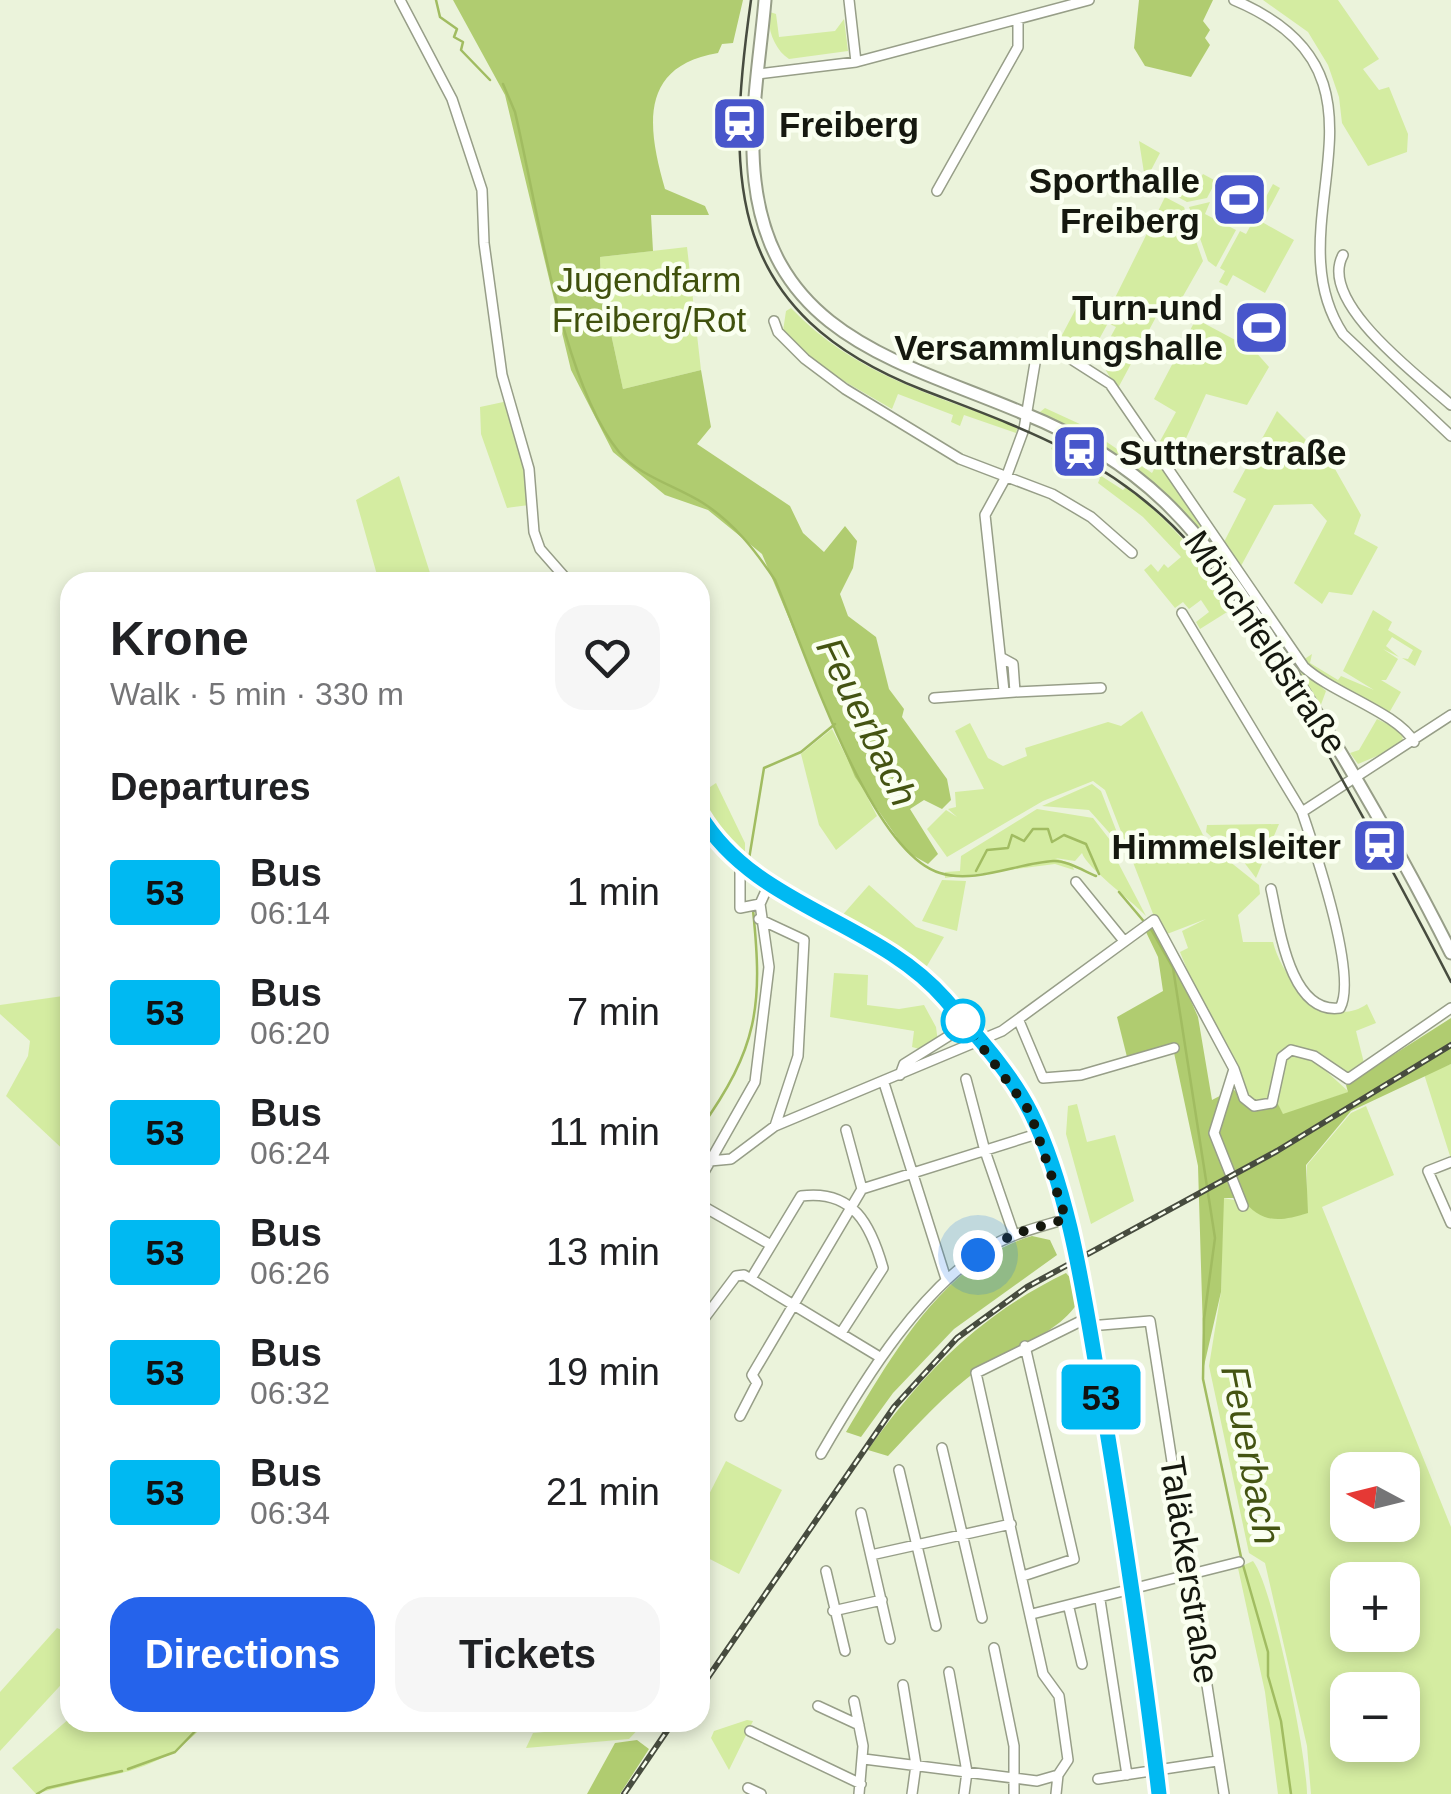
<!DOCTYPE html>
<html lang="en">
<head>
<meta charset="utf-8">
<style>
  :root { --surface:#fff; --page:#f6f6f6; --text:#202124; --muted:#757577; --accent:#2563eb }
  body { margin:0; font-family:Arial,sans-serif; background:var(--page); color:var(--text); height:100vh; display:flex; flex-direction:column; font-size:38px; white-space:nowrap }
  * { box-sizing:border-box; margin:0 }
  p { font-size:32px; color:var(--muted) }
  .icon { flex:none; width:55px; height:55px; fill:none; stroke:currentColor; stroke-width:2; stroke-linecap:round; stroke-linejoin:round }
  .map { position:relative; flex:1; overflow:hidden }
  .panel { position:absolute; left:60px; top:572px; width:650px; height:1160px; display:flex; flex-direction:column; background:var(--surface); border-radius:30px; box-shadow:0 5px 15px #0003 }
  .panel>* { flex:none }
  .badge { padding:0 20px; border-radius:8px; font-size:35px; line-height:65px }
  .needle { width:65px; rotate:277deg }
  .controls { position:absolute; left:1330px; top:1452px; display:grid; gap:20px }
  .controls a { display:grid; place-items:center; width:90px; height:90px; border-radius:20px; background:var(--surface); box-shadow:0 5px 15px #0003; font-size:50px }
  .you { position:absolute; width:50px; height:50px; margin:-25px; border:8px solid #fff; border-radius:50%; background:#1a73e8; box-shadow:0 0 0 15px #1a73e833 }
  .map>.badge { position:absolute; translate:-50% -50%; box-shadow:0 0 0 5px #fff }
  h2 { padding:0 50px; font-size:38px; line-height:90px }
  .round { display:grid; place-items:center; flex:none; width:105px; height:105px; border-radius:30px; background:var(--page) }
  .summary { display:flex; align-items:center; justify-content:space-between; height:170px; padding:0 50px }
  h1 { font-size:48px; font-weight:700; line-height:75px }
  .button { display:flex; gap:20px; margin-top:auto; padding:20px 50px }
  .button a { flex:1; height:115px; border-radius:30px; background:var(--accent); color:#fff; font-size:40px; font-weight:700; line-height:115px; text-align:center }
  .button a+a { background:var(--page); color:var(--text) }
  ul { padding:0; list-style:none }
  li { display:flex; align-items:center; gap:30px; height:120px; padding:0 50px }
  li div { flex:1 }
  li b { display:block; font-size:38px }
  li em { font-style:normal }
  li .badge { min-width:110px; font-weight:700; text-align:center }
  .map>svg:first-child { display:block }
</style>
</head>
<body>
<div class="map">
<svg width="1451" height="1794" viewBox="0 0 1451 1794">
  <rect width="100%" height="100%" fill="#ebf3db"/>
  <!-- green -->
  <path fill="#d4eca1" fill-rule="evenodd" d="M1263 0H1338L1379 59 1363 69 1379 90 1389 87 1408 134 1407 152 1368 166 1342 123 1339 97 1328 65 1308 32Z
    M770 12 776 14 779 37 835 31 844 19 848 51 789 59C775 50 766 28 770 12Z
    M1139 141 1160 153 1149 174 1174 188 1179 181 1193 188 1203 174 1216 181 1207 198 1187 202 1145 179Z
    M1273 184 1280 188 1262 222 1294 240 1265 293 1233 275 1227 286 1219 282 1225 271 1220 268 1240 231 1246 234Z
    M1165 197 1184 207 1203 261 1178 305 1156 317 1117 390 1099 358 1116 327 1108 323 1091 354 1061 337 1081 299 1110 308Z
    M1210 202 1205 214 1236 230 1216 267 1208 261 1189 207Z
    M687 247 701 370 623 389 601 288 600 257Z
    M791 308C853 374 935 396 1018 426L1016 433 964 415 960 426 951 422 953 415 898 394 892 409 823 369 783 331 786 311Z
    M1196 319 1254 350 1269 367 1247 405 1206 394 1174 465 1159 443 1176 412 1154 399Z
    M508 401 526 471 529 505 507 508 481 434 480 407Z
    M1045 408 1082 425 1152 473 1158 462 1301 669 1326 691 1319 710 1190 520 1105 447 1040 412Z
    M1277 411 1335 469 1361 515 1354 534 1378 547 1352 595 1329 592 1322 604 1294 583 1327 521 1312 504 1274 505 1241 566 1224 542 1246 499 1233 492Z
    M1053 445 1123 490 1126 487C1170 520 1205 562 1235 607L1200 629 1196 622 1209 612 1201 600 1189 609 1183 602 1175 608 1144 570 1151 564 1158 572 1164 564 1168 568 1181 557 1143 517 1098 483 1100 478 1051 449Z
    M399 476 431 576 437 582H379L356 500Z
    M1373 610 1392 622 1388 630 1422 651 1415 666 1402 658 1408 659 1413 650 1392 637 1386 646 1399 657 1383 649 1398 659 1386 680H1381L1401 692 1389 713 1320 676 1303 660 1312 654 1310 663 1338 680 1341 676 1374 690 1343 671Z
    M1142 711 1203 835 1232 857 1229 861 1259 885 1260 894 1238 915 1243 942H1273C1282 979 1327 1032 1367 1004L1376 1023 1356 1031 1365 1067 1349 1077 1316 1056 1285 1051 1270 1102 1251 1103 1240 1084 1241 1071 1204 1011 1209 1008 1203 1009 1180 952 1188 948 1182 931 1206 919 1167 934 1155 919 1105 790 1093 781 1043 801 947 857 927 829 946 810 957 817 948 809 956 807 955 792 984 789 955 731 970 723 988 758 1003 766 1027 756 1025 748 1108 722 1121 726Z
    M1377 719 1402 731 1403 745 1358 764 1350 753 1359 750Z
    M832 729 877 816 836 850 819 825 801 754Z
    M716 783 745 843V862C724 846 698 821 701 793Z
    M1092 784 1101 791 1123 848 1089 810 1042 806Z
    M1037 809 1093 818 1117 849 1113 853 1146 916C1129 898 1087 868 1082 853L1075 861 1055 858 1072 864 1074 870 1055 864 945 878V872L960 871 961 856Z
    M1279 824 1256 878 1237 853 1233 856 1206 832 1207 825Z
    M942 880 966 881 957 931 922 921Z
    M869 885 916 927 944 937 924 971 839 919Z
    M834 973 868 975 867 1005 899 1009 924 1005 936 1027 938 1042 923 1050 912 1047 914 1031 830 1017Z
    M70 995V1156L6 1096 28 1056 30 1041 0 1014V1005Z
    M1292 1052 1315 1061 1349 1092 1283 1115 1276 1100 1284 1058Z
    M1451 1064V1159L1424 1074Z
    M1077 1104 1087 1142 1115 1135 1134 1201 1091 1224 1066 1134 1068 1106Z
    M1366 1106 1394 1175 1322 1207 1451 1527V1794H1311L1307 1746 1265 1563 1249 1553 1209 1366 1221 1292 1223 1198 1307 1213V1165L1351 1113ZM1348 1470H1402V1525H1348ZM1348 1580H1402V1635H1348ZM1348 1690H1402V1745H1348Z
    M726 1461 782 1490 739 1574 700 1554V1512Z
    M1253 1561C1273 1586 1307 1758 1307 1794H1278L1265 1692 1238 1568Z
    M70 1625V1675L0 1751V1692L57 1628 64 1631Z
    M70 1718V1722L206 1723C157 1779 101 1773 36 1794L12 1768Z
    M747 1720 753 1721 729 1770 711 1738 714 1731Z
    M644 1723 629 1739 526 1748 533 1733Z"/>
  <!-- forest -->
  <path fill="#b0cc70" d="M453 0H743L733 43 722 44 718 53C639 66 647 127 665 189L705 206 709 215H651L653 251 600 257 601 288 623 389 701 370 711 427 697 444 790 506 803 533 824 552 845 526 857 541 853 568 840 594 848 616 876 637 889 689 904 709 902 717 947 779 951 800 942 809 924 800 910 809 938 854 928 864 907 852 855 777 762 554 708 510 665 495 613 452 571 370 505 95Z
    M1139 0H1213L1203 21 1210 30 1205 38 1210 45 1191 77 1145 66 1134 48Z
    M1153 926 1161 932 1198 1017 1212 1100 1233 1089 1254 1109 1275 1098 1283 1114 1348 1092 1346 1085 1451 1018V1064L1351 1111 1306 1165 1308 1213C1279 1222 1262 1224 1241 1198H1224L1221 1292 1204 1366 1198 1166 1173 1048 1128 1061 1117 1017 1163 991 1158 957 1146 932Z
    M1032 1236 1050 1240 1057 1255 954 1329 893 1393 861 1437 846 1432C890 1359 943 1261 1032 1236Z
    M1066 1273 1073 1281 1077 1304C1053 1338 1012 1345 979 1369 945 1394 917 1425 888 1456L868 1450C922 1373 981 1314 1066 1273Z
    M637 1740 649 1749 620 1794H587L615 1743Z"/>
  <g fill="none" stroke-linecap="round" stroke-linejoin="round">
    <!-- stream -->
    <path stroke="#a1bc61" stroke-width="2.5" d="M436 0 440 17 457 29 454 37 463 42 461 50 490 80
      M503 84 515 112C537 204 561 381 619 452 639 476 676 486 703 503 734 523 755 550 775 580 804 648 869 852 940 873 975 884 1018 863 1053 861 1066 860 1084 871 1096 876
      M749 859 764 768 801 752 835 724
      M976 871 987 850 1008 848 1012 835 1024 841 1033 829H1048L1052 842 1064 835 1086 844 1099 874
      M1119 892 1152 931 1173 968 1215 1238 1204 1319 1203 1379 1241 1557
      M700 1129C758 1048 763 1006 753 910
      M1243 1565 1268 1652V1676L1281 1721 1291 1794
      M128 1769 175 1752 204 1722
      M37 1794 47 1788 122 1771"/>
    <defs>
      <path id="minor" d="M400 0 452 99 482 190 484 243 502 375 529 469 534 532 540 549 569 582
        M849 0 856 62
        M1234 0C1415 76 1269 222 1343 334L1451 436
        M758 74 856 62 1089 0
        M937 191 1018 47V19
        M1343 255C1317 302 1421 378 1451 405
        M774 321 778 332 805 359 845 389 960 459 1052 494 1091 517 1132 553
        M1182 613 1302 812 1451 715
        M1004 691 985 515 1007 475 1024 429 1036 357 1060 352 1110 384 1304 667C1332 693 1398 713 1414 742
        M1015 692 1101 688
        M934 698 1015 692 1013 664 1002 658
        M700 816 723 850 740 865C805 913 888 938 943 997 975 1031 1008 1070 1030 1111 1067 1183 1082 1288 1096 1367 1121 1509 1142 1651 1159 1794
        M740 865V908L760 904
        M1076 882 1124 941
        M1271 889C1279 924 1289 1015 1340 1008 1358 976 1315 850 1302 812
        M759 919 804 940 798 1056 775 1126
        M1019 1021 1043 1078 1081 1075 1174 1048
        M1234 1069 1214 1133 1243 1206
        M900 1075 904 1064 952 1034 955 1021H948
        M966 1079 985 1151 1014 1235
        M884 1083 946 1279
        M710 1161 731 1159 775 1126 1002 1031 1154 920 1234 1069 1244 1098 1254 1106 1272 1103 1282 1057 1291 1050 1314 1056 1348 1079 1451 1008
        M1451 1162 1428 1171 1451 1223
        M700 1179 755 1082 769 967 760 904 769 884
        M862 1189 1040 1133
        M700 1211 706 1208 771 1245
        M752 1277 801 1196C854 1189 871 1226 883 1268L841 1333
        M700 1324 736 1276 744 1275 878 1356
        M1089 1326 1150 1321 1224 1794
        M740 1416 757 1383 752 1375 862 1189 846 1130
        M942 1448 982 1618
        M821 1454C862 1383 924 1280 999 1242 1020 1231 1043 1226 1066 1219
        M899 1470 936 1626
        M861 1513 890 1639
        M871 1555 1011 1524
        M826 1571 845 1651
        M1023 1576 1074 1559 1025 1346
        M1100 1600 1127 1775
        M1069 1608 1082 1664
        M833 1611 882 1600
        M1032 1614 1239 1562
        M994 1648 1014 1746V1794
        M949 1672 967 1772 964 1794
        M903 1685 916 1765 912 1794
        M854 1701 863 1746 859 1794
        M818 1706 859 1725
        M750 1731 861 1784
        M864 1759 1037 1781 1058 1775 1068 1760 1059 1696 1043 1674 976 1373 1087 1318
        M1098 1779 1217 1761
        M748 1788 761 1794
        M1056 1794 1058 1775"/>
      <path id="major" d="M765 0C760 59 748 122 755 181 773 337 903 362 1023 413 1075 434 1123 462 1164 501 1220 555 1261 623 1302 689 1355 775 1406 863 1451 953"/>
    </defs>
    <!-- minor casing -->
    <use href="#minor" stroke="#979e88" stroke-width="12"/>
    <!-- major casing -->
    <use href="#major" stroke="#979e88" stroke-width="15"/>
    <!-- minor -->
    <use href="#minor" stroke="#fff" stroke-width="9"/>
    <!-- major -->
    <use href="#major" stroke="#fff" stroke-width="11"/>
    <!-- tram -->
    <path stroke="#474c3f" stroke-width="2.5" d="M751 0C725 183 727 313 923 390 1016 426 1100 454 1173 526 1238 591 1285 676 1329 756 1371 831 1412 906 1451 982"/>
    <defs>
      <path id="rail" d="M700 1689 894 1407 957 1338 1027 1287 1277 1151 1451 1045
        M624 1794 673 1722"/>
    </defs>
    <!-- rail casing -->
    <use href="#rail" stroke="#474c3f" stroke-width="6"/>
    <!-- rail -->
    <use href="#rail" stroke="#fafff0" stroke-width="2.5" stroke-dasharray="8" stroke-linecap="butt"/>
  </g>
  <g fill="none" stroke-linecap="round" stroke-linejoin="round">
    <defs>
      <path id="line" d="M700 815C755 907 876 920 945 999 975 1034 1010 1071 1031 1113 1070 1192 1084 1297 1099 1383 1122 1520 1143 1656 1159 1794"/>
    </defs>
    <!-- line casing -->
    <use href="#line" stroke="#fff" stroke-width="22"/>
    <!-- line -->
    <use href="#line" stroke="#00b9f2" stroke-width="15"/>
    <!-- walk -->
    <path stroke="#15180f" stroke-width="10" stroke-dasharray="0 18" d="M963 1021 1030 1112 1066 1219 1014 1234 978 1255"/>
  </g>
  <!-- icons -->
  <defs>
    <symbol id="station-square" viewBox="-11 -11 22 22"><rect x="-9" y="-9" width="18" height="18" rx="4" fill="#4856cb" stroke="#fafff0"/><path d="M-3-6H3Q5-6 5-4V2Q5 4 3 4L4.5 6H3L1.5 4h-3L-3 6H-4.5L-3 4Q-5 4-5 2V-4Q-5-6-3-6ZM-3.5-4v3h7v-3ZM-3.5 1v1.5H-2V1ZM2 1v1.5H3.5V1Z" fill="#fff"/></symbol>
    <symbol id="stadium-square" viewBox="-11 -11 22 22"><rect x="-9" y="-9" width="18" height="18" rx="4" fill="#4856cb" stroke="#fafff0"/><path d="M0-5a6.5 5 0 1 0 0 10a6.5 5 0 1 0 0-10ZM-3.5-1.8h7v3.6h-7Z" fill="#fff"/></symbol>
  </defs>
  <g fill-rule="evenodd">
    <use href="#station-square" x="708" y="92" width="63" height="63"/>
    <use href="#stadium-square" x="1208" y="168" width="63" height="63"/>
    <use href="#stadium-square" x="1230" y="296" width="63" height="63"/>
    <use href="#station-square" x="1048" y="420" width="63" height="63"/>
    <use href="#station-square" x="1348" y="814" width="63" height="63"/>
  </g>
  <!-- markers -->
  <circle fill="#fff" stroke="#00b9f2" stroke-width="5" cx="963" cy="1021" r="20"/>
  <g text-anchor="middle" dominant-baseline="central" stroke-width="9" stroke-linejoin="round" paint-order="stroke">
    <!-- poi labels -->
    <g font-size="35" font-weight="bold" fill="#15180f" stroke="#fafff0" text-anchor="end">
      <text x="779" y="124" text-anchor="start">Freiberg</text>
      <text x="1200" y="180">Sporthalle<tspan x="1200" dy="40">Freiberg</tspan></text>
      <text x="1223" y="307">Turn-und<tspan x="1223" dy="40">Versammlungshalle</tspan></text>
      <text x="1119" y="452" text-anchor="start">Suttnerstraße</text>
      <text x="1341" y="846">Himmelsleiter</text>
    </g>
    <!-- park labels -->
    <g font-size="35" fill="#40510d" stroke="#fafff0">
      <text x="649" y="279">Jugendfarm<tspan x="649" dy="40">Freiberg/Rot</tspan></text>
    </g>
    <!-- street labels -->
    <g font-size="35" fill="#15180f" stroke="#fafff0">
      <text transform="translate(1266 642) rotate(56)">Mönchfeldstraße</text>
      <text transform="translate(1190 1570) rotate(81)">Taläckerstraße</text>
    </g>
    <!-- water labels -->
    <g font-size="38" font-style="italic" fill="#445412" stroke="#fafff0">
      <text transform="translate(867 722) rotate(64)">Feuerbach</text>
      <text transform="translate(1251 1455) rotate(79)">Feuerbach</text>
    </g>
  </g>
</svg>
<div class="controls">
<a><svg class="needle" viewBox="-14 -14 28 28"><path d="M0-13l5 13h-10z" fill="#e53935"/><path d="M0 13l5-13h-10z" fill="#757577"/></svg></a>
<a>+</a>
<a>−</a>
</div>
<div class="you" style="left:978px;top:1255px"></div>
<b class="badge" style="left:1101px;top:1397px;background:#00b9f2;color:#111">53</b>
<section class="panel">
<div class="summary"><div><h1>Krone</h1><p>Walk · 5 min · 330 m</p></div><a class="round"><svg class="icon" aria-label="heart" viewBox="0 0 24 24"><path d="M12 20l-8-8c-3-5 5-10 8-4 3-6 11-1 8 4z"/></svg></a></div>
<h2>Departures</h2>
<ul>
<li><span class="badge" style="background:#00b9f2;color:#111">53</span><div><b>Bus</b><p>06:14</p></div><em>1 min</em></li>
<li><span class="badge" style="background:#00b9f2;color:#111">53</span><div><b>Bus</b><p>06:20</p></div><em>7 min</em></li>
<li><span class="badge" style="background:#00b9f2;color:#111">53</span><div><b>Bus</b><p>06:24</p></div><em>11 min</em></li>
<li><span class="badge" style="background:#00b9f2;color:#111">53</span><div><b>Bus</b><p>06:26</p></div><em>13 min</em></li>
<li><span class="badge" style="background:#00b9f2;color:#111">53</span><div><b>Bus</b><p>06:32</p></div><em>19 min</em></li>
<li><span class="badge" style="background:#00b9f2;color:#111">53</span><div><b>Bus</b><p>06:34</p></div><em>21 min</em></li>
</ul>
<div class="button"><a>Directions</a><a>Tickets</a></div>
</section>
</div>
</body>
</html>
